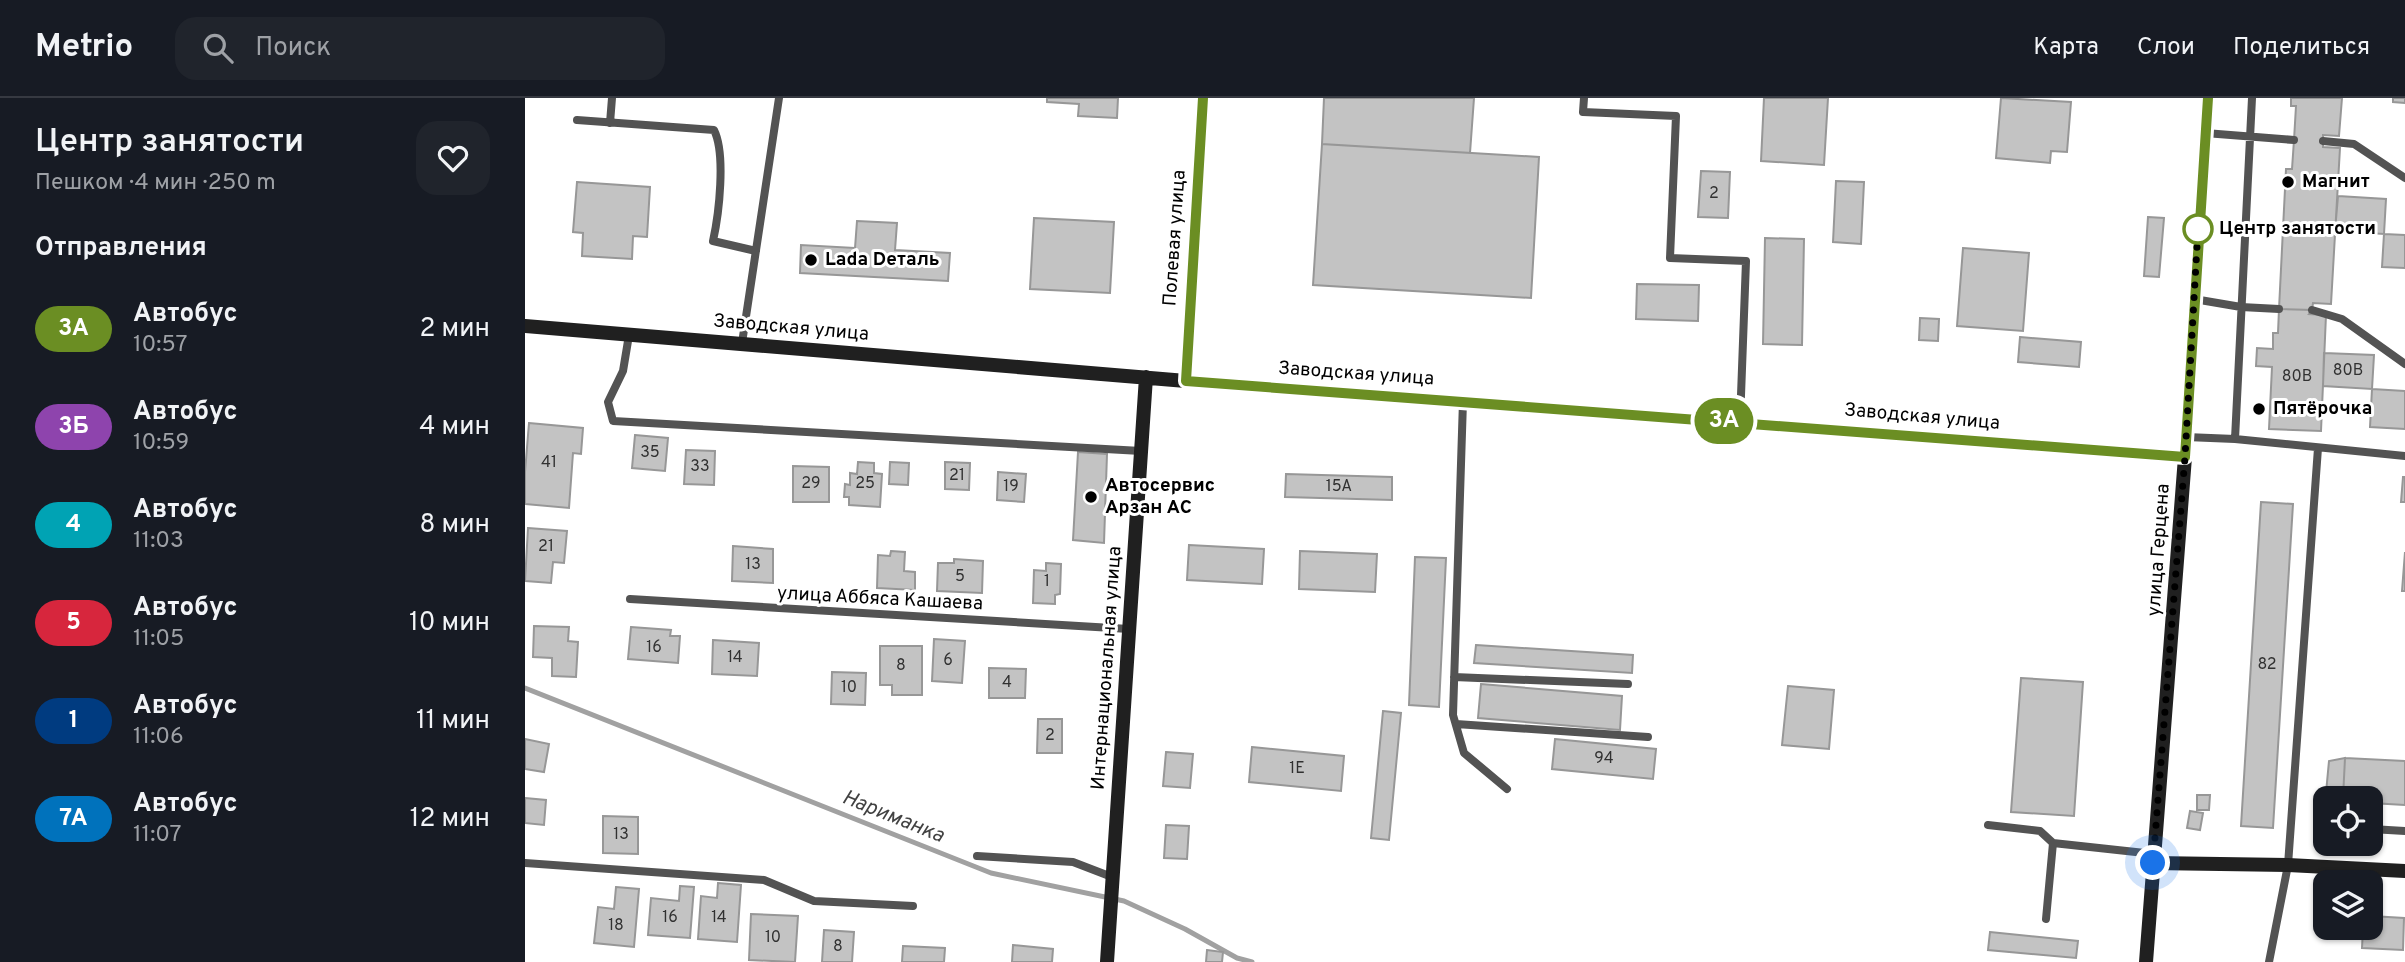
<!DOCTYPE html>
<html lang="ru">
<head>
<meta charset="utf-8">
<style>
  :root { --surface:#171b24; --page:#20242c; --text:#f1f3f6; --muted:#9ea1a6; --line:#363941 }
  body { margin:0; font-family:Overpass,sans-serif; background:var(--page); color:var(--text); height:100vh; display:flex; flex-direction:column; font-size:26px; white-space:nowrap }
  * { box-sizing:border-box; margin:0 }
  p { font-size:23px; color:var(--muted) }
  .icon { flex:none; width:38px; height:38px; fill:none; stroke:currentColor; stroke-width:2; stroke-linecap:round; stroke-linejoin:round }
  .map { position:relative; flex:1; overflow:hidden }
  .side { display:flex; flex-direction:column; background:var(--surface); width:525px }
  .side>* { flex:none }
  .badge { padding:0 14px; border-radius:23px; font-size:24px; line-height:46px }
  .controls { position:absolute; left:1788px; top:688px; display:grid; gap:14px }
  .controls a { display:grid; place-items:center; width:70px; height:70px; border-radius:14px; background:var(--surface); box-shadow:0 2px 5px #0004; font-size:35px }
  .you { position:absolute; width:35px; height:35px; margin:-18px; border:5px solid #fff; border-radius:50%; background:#1a73e8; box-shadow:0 0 0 10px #1a73e833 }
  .map>.badge { position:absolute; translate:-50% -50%; box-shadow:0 0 0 4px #fff }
  h2 { padding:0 35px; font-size:26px; line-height:63px }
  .round { display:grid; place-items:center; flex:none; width:74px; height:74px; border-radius:21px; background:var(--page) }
  .summary { display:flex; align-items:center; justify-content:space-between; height:119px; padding:0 35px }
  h1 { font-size:33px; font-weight:600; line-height:52px }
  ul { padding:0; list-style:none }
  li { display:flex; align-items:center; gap:21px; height:98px; padding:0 35px }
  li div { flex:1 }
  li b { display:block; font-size:26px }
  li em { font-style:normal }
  li .badge { min-width:77px; font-weight:700; text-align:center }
  header { display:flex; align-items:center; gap:42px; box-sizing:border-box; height:98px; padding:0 35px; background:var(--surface); border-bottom:2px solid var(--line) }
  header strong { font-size:33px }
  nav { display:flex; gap:38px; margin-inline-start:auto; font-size:24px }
  .search { width:490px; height:63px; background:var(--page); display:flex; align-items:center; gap:18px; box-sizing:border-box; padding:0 24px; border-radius:21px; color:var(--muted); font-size:26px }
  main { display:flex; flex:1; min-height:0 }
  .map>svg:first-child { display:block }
</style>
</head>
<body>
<header>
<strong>Metrio</strong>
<div class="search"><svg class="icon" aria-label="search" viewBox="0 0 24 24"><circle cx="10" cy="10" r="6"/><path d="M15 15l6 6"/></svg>Поиск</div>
<nav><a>Карта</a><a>Слои</a><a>Поделиться</a></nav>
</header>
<main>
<section class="side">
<div class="summary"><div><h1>Центр занятости</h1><p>Пешком · 4 мин · 250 m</p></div><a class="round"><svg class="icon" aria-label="heart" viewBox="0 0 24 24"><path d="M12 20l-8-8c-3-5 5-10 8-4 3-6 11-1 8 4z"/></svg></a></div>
<h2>Отправления</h2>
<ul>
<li><span class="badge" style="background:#6b8e23;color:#fff">3А</span><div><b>Автобус</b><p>10:57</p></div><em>2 мин</em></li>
<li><span class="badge" style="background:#8e44ad;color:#fff">3Б</span><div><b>Автобус</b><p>10:59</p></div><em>4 мин</em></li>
<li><span class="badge" style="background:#00a3b4;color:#fff">4</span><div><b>Автобус</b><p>11:03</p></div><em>8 мин</em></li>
<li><span class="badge" style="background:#d7263d;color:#fff">5</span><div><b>Автобус</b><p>11:05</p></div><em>10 мин</em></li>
<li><span class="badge" style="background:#003b80;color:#fff">1</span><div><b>Автобус</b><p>11:06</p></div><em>11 мин</em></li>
<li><span class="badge" style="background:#0072bc;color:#fff">7А</span><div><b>Автобус</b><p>11:07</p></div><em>12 мин</em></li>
</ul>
</section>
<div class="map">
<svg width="1880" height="864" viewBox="0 0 1880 864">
  <rect width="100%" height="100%" fill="#fff"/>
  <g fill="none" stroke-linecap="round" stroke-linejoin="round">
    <!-- stream -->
    <path stroke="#a1a1a1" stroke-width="5" d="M0 590 466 775 599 803 660 831 712 860 727 864"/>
  </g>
  <!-- building -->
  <path fill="#c3c3c3" stroke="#979797" stroke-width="2" d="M522 0H593L592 20 553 18 554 6 522 4Z
    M799 0H949L945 55 797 46Z
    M1239 0H1303L1299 67 1236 63Z
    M1476 0 1546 4 1542 54 1526 53 1525 65 1471 60Z
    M1766 0H1817L1814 38 1798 37V49L1815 50 1806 206 1788 205 1787 212 1754 211 1761 71H1767L1769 42 1771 8H1766Z
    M1868 0H1880V5L1868 4Z
    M797 46 1014 59 1006 200 788 187Z
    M1176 73 1205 74 1203 120 1173 119Z
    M1311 83 1339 84 1336 146 1308 144Z
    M52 84 125 89 122 139 108 138 107 161 57 158 58 135 48 134Z
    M1813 98 1861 101 1859 136 1810 133Z
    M1623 119 1639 120 1634 179 1619 178Z
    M509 120 589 124 585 195 505 191Z
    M332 123 372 125 370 152 425 155 423 183 275 175 276 147 330 150Z
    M1859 136 1880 137V170L1857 169Z
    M1240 140 1279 141 1277 247 1238 246Z
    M1438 150 1504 155 1498 233 1432 228Z
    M1112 186 1174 187 1173 223 1111 221Z
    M1754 211 1787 212 1784 216 1801 217 1796 333 1744 331 1747 269 1731 268 1732 250 1748 251V235H1753Z
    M1395 220 1414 221 1413 243 1394 242Z
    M1495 239 1556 244 1554 269 1493 264Z
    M1799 255 1849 257 1847 291 1798 288Z
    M1847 291 1880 293V331L1845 329Z
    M4 325 58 330 56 356 48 355 44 410 0 406V374Z
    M110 337 143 340 140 373 107 370Z
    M161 352 190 353 189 387 159 386Z
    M553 354 582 356 579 445 548 442Z
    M333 364 349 365V375L357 376 355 409 324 407V399H319L320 386 325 387V375L332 376Z
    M365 364 384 365 383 387 364 386Z
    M420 364 445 365 444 392 420 391Z
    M268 368 304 369V404H268Z
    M473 374 501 376 499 404 472 402Z
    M761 376 867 379V402L760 399Z
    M1878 379H1880V404H1876Z
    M1736 404 1768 406 1748 730 1716 728Z
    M3 430 42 433 39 465 28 464 26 485 0 483Z
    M664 447 739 451 737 486 662 482Z
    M208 448 248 451V485L207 483Z
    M366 453 380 454 379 473 390 474V492L352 490 353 457 365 458Z
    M775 453 852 456 850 494 774 491Z
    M1880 454V493H1877Z
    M890 459 921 460 914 609 884 607Z
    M429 461 458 463 457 495 412 493 413 465H429Z
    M521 465 536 466 535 496 530 497V506L508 505 509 472 521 473Z
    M9 528 44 529 43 543 53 544 51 579 27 578V560L8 559Z
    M106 529 146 532 145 538H155L153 565 103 561Z
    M409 541 440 543 437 585 407 583Z
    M188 542 234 545 232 578 187 576Z
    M951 547 1108 557 1107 575 949 565Z
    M355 548H397V597H367V587H355Z
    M464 570 501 571 500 600H464Z
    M307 574 341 575 340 607 306 606Z
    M1496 580 1558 584 1549 718 1486 714Z
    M956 586 1097 598 1095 632 953 620Z
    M1263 588 1309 592 1304 651 1257 647Z
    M858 613 876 615 864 742 846 740Z
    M513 621H537V655H512Z
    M0 641 24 646 19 674 0 671Z
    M1030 641 1131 651 1128 681 1027 671Z
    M727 649 819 658 816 693 724 684Z
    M641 654 668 656 665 690 638 688Z
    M1820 660 1880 663V707L1846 705V700H1818Z
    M1820 660 1818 700H1811L1801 695 1804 663Z
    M1672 697H1685L1684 712H1672Z
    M0 700 21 702 19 727 0 725Z
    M1665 713 1678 715 1675 732 1662 730Z
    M78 718 113 719V756L78 755Z
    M641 727 664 728 662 761 639 760Z
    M193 785 216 787 212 844 173 841 176 798 192 800Z
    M155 788 169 789 165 840 123 837 126 800 154 803Z
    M91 789 114 791 109 849 69 845 73 809 89 811Z
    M226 816 273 818 270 864 224 862Z
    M1846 818 1879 820 1878 852 1837 850 1838 830H1846Z
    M1801 819V830H1826V841L1800 840Z
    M299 832 329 834 327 864H297Z
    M1465 834 1553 843 1551 860 1463 852Z
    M488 847 528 851 527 864H487Z
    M378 848 420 850 419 864H377Z
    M682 852 698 854 697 864H681Z"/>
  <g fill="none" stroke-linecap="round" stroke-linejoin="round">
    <!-- lane -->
    <path stroke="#535353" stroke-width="8" d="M1059 0 1058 14 1151 18 1145 160 1221 163 1215 324
      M52 22 189 32C201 56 194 116 188 143L231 153
      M85 25 87 0
      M1680 35 1769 42
      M1798 43 1829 46 1880 80
      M1669 201 1716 209 1754 211
      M1787 212 1817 221 1880 266
      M104 237 98 273 83 304 88 323 616 353
      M217 245 254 0
      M938 303 928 617 939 655 982 691
      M1661 339 1710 341 1880 358
      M1710 341 1727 0
      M105 501 604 531
      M929 579 1103 586
      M931 626 1123 639
      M1463 727 1515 733 1528 745 1629 756
      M1846 731 1880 733
      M452 758 548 764 587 779
      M0 765 239 782 289 803 388 808
      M1521 821 1528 745
      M1744 864 1763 767 1793 350"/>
    <!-- street -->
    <path stroke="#535353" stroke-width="14" d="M661 283 678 0"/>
    <!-- secondary -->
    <path stroke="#202020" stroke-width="14" d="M0 228 661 283 1660 359
      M1628 765 1763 767 1880 773
      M582 864 621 279
      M1621 864 1660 359 1683 0"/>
  </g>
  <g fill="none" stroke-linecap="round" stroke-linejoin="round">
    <defs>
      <path id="line" d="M678 0 661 283 1660 359 1683 0"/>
    </defs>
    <!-- line casing -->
    <use href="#line" stroke="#fff" stroke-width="16"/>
    <!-- line -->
    <use href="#line" stroke="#6b8e23" stroke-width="10"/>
    <!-- walk -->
    <path stroke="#000" stroke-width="7" stroke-dasharray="0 12.6" d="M1628 765 1660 359 1673 131"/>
  </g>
  <!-- markers -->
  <g fill="#000" stroke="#fff" stroke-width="2.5">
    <circle cx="1763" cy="84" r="7"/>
    <circle cx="286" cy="162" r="7"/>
    <circle cx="1734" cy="311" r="7"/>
    <circle cx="566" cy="399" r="7"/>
  </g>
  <circle fill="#fff" stroke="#6b8e23" stroke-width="3.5" cx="1673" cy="131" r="14"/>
  <g text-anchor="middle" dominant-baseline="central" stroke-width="6" stroke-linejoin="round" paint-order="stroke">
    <!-- number labels -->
    <g font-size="16" fill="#313131">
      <text x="1189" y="96">2</text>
      <text x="1823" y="273">80В</text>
      <text x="1772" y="279">80В</text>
      <text x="125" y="355">35</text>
      <text x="24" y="365">41</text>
      <text x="175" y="369">33</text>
      <text x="432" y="378">21</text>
      <text x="286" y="386">29</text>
      <text x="340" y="386">25</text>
      <text x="486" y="389">19</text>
      <text x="814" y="389">15А</text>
      <text x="21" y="449">21</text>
      <text x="228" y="467">13</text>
      <text x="435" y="479">5</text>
      <text x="522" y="484">1</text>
      <text x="129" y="550">16</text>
      <text x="210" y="560">14</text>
      <text x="423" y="563">6</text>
      <text x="1742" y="567">82</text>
      <text x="376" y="568">8</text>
      <text x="482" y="585">4</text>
      <text x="324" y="590">10</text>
      <text x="525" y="638">2</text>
      <text x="1079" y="661">94</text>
      <text x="772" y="671">1Е</text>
      <text x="96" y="737">13</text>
      <text x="145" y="820">16</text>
      <text x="194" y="820">14</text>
      <text x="91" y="828">18</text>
      <text x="248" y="840">10</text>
      <text x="313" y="849">8</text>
    </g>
    <!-- poi labels -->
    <g font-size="19" font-weight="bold" fill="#000" stroke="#fff" text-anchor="start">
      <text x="1777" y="84">Магнит</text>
      <text x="300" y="162">Lada Dеталь</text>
      <text x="1748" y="311">Пятёрочка</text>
      <text x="580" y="388">Автосервис<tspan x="580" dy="22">Арзан АС</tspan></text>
    </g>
    <!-- stop labels -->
    <g font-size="19" font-weight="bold" fill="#000" stroke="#fff" text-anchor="start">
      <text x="1694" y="131">Центр занятости</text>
    </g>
    <!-- street labels -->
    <g font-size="19" fill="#000" stroke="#fff">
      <text transform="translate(650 140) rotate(-86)">Полевая улица</text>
      <text transform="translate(266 230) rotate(5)">Заводская улица</text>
      <text transform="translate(831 276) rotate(4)">Заводская улица</text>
      <text transform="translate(1397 319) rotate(5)">Заводская улица</text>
      <text transform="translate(1634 452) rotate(-86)">улица Герцена</text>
      <text transform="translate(355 501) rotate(3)">улица Аббяса Кашаева</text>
      <text transform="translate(582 570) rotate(-86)">Интернациональная улица</text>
    </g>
    <!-- water labels -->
    <g font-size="21" font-style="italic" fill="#424242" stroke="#fff">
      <text transform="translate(368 719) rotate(22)">Нариманка</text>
    </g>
  </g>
</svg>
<div class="controls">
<a><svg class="icon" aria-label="locate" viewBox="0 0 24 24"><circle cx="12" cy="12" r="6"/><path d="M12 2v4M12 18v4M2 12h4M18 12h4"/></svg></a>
<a><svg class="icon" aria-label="layers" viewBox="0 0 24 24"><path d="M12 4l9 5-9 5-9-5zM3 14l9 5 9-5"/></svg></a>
</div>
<div class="you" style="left:1628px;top:765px"></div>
<b class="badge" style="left:1199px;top:323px;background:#6b8e23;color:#fff">3А</b>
</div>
</main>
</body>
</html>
